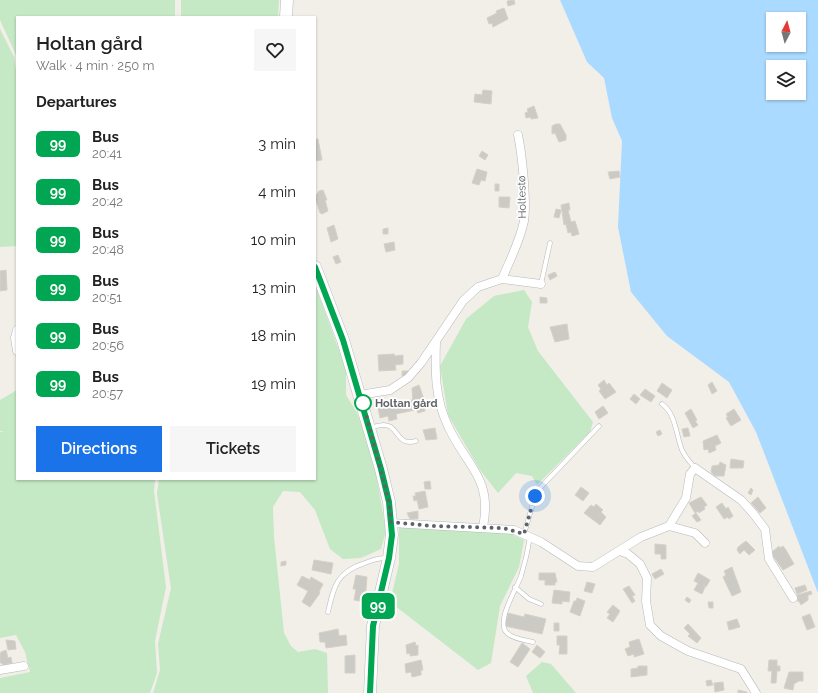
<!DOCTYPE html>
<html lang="en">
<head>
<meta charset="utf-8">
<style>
  :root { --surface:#fff; --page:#f6f6f6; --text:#222; --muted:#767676; --accent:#1a73e8 }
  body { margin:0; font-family:Raleway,sans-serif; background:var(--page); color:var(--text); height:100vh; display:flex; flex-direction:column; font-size:15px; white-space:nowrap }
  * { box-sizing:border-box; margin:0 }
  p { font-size:13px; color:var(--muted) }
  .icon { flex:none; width:22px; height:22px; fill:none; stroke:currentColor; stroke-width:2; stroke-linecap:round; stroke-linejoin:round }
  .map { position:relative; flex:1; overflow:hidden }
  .side { position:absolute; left:16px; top:16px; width:300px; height:464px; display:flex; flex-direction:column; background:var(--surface); border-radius:0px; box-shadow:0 1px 3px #0004 }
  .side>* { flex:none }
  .badge { padding:0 8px; border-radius:6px; font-size:14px; line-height:26px }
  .needle { width:26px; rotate:6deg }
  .tools { position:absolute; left:766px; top:12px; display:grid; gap:8px }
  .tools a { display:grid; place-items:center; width:40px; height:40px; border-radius:0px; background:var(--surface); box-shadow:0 1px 3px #0004; font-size:20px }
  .you { position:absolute; width:20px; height:20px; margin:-10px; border:3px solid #fff; border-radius:50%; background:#1a73e8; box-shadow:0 0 0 6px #1a73e833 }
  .map>.badge { position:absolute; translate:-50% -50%; box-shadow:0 0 0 2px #fff }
  h2 { padding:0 20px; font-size:15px; line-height:36px }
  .round { display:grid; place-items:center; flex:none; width:42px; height:42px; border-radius:0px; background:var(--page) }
  .head { display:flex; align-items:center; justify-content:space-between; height:68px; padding:0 20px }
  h1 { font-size:19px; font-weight:600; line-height:30px }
  .button { display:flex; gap:8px; margin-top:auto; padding:8px 20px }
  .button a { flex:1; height:46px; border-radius:0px; background:var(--accent); color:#fff; font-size:16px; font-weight:600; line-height:46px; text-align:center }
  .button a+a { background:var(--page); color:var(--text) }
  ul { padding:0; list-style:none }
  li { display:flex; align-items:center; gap:12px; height:48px; padding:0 20px }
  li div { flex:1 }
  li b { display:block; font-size:15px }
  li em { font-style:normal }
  li .badge { min-width:44px; font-weight:700; text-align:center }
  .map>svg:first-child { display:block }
</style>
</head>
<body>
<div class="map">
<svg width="818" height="693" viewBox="0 0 818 693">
  <rect width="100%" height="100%" fill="#f1efe8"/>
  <!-- green -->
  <path fill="#c5e8c5" d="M0 0H175V17H17V57L0 20Z
    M181 0H279L278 17H181Z
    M0 29 14 57 17 77V246L0 247Z
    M315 285 346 369V395L357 413 373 456 386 531 381 549 361 558 343 559 330 549 315 510 300 492 283 491 273 507 274 537 284 633 291 646 298 652 315 649 327 653 328 693H153L160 670 158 644 171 588 157 494 159 479H315Z
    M524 290 532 302 528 327 538 351 593 422 590 432 537 485 532 476 516 473 498 493 480 470 448 415 440 366 466 319 494 296Z
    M17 390V479H155L154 491 166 587 155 641 157 673 150 693H0V678L30 672 25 652 16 635 0 638V432L5 431H0V400Z
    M399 526 509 533 524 540 519 567 500 606 491 663 478 670 390 602 399 564Z
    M542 662 551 664 576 693H533L526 676Z"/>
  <!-- water -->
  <path fill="#aadaff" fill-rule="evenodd" d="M560 0H818V593L756 432 729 382 667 336 631 292 618 227 622 141 612 118 604 78 587 62ZM773 19H799V45H773ZM773 67H799V93H773Z"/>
  <!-- building -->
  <path fill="#cccac5" stroke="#d6d1c6" d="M514 0 515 4 508 6 507 1Z
    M504 8 508 19 493 27 492 23 489 24 487 18 497 13 496 11Z
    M483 90 492 91 491 104 474 102 475 94 482 95Z
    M534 106 538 118 531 119V117L526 118 525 113 528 112 527 109Z
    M556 124H560L566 135V140L559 142 555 133 552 134V126Z
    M315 139H318L322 160 315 161Z
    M482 151 488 155 485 160 479 156Z
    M477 169 487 172 485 181 481 180 479 185 472 183Z
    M619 171 620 177 610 179 608 172Z
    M495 184H499V191H495Z
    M323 190 327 200H325L328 211 322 214 320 213 315 197 319 191Z
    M499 197H510L509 208 499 207Z
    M569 203 570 210H568L571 222 575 221 579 234 572 236 571 232 568 233 566 224 564 225 561 205Z
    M556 209 561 210 559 218 554 217Z
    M334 225 338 239 331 242 327 228Z
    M388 228V234H383V229Z
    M394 242 395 250 386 252 384 244Z
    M338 255 341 262 336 264 333 257Z
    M6 270 7 290 0 291V271Z
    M555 272 557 276 550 280 548 275Z
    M540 297 547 298V303H540Z
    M567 324 569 339 555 342 550 327Z
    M394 354 395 356 403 355V364L395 365 396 370 379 371 378 355Z
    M402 371H408V376H402Z
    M604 380 607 385 609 383 616 392 605 399 599 391 601 389 598 385Z
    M712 382 717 391 712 394 708 385Z
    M662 383 672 390 667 398 657 391Z
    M419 385 426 405H424L425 411 418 413 413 404 412 388Z
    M645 389 655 396 651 402 640 395Z
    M634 394 640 399 636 404 630 399Z
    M412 400 415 410 396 414 397 419 389 421 388 416 380 418 378 408 385 406 384 404 389 402 390 405Z
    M603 406 608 413 599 419 595 412Z
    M691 409 697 420 695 421 698 425 693 428 685 413Z
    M734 409 741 420 731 426 726 418 728 417 726 414Z
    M435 428 437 439 426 440 423 430Z
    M688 428 690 436 684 437 682 429Z
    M660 430 662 434 658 436 656 432Z
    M717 435 721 443 715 446 716 450 709 453 708 449 704 450 703 441Z
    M731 459 744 461 743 468H730Z
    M720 462 726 465 724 476H715L711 472 712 466 719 465Z
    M430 481 431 489H425L424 482Z
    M581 487 589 493 583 501 575 495Z
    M751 488 753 490 751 495 748 493Z
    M425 491 428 507 419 509 417 500 414 501 413 496H416L415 493Z
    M701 497 707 505 704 507 705 509 699 513 698 511 695 513 689 503Z
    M758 497 766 508 760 513 751 503Z
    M722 503 726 509 728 507 733 516 729 519 728 517 724 519 716 507Z
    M596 504 603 510 601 512 606 517 600 525 584 513 591 505 594 507Z
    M418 511V519H410L407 513Z
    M696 513 701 520 697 522 692 516Z
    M746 541 755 550 749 555 744 550 740 554 737 550 738 547Z
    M655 544 666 545V559H661V554H655Z
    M779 546 780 548 783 546 786 550 794 564 783 570 771 553Z
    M314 560 333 563 331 574 312 570Z
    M286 561V565L281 566V562Z
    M732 567 741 592 732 596 723 577 726 575 724 571Z
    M661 569 664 574 655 579 652 574Z
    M539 573H555L557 582H555V585H545V580H539Z
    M698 573 710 580 706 587 703 585 705 587 702 594 694 590 698 583 694 581Z
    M356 575 367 577 365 602 354 600 356 589H353Z
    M302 576 310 580 311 577 323 584 319 592 320 593 310 607 302 602 308 591 297 585Z
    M587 582 595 584 592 593 584 591Z
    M805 585 807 590 797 594 795 588Z
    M629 586 635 595 632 596 635 601 632 603 623 589Z
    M554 590 570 592 569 602 562 601V604L552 603Z
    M811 591 812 594 808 595V600L801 605 799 601 798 602 797 595Z
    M687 597 691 600 689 603 685 600Z
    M577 598 585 601 580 616 570 612 574 601H576Z
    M708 602H713V608H709Z
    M613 605 620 611 613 622 607 618 610 614 607 612Z
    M508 613 524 617 525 614 546 619 542 634 505 626Z
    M810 614 815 627 807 630 802 617Z
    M737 619 740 627 729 630 727 622Z
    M554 623H559V631H554Z
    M688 624 701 638 697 643 688 636 690 634 684 628Z
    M338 629 339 636 346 635 347 645 326 648 325 642H320L319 633Z
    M557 636H567V654H559L560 645H557Z
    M639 639 644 654 634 657V654L628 656 625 649 630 647 629 642Z
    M6 640 15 641 16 649 8 650Z
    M415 642 416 646 418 645V655L410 656V653L407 654 406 645Z
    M522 643 530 649 518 667 510 662Z
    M537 645 545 652 540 658 532 652Z
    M6 650 8 658 11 657 12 663 3 665 2 663H0V654L1 652Z
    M355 655V673H345V656Z
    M421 660 423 670H421V675L412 677 411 672 406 673 405 664Z
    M769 660H777V666H780V671H777L776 683H771L772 671H768Z
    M638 666H647V675L631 677V669L638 668Z
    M789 672H803V681H799L794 684 793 690 784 688Z
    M711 680 713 685 707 686 706 681Z
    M723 682 724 690 715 692 714 683Z
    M738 690 747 692V693H738Z"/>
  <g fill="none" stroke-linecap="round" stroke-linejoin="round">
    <defs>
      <path id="lane" d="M541 284 550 243
        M662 404C676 414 676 435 682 450 685 457 690 462 695 468
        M370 428C374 427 378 425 382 425 399 423 395 447 416 441
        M524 534 534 500 540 488 599 426
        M530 537C528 550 525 563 521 576 517 588 495 622 507 633 513 639 525 640 533 642
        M515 587 529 599 541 604
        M328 612C334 585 337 572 365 563 372 560 379 558 387 558"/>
      <path id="street" d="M502 279C510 260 520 241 524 221 527 201 522 154 518 135
        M17 330 15 338 17 351
        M436 342C435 372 435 399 448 426 466 466 493 477 483 527
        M360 395 390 390 408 378 421 363 463 301 478 287 502 279 541 284
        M391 523 514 530 541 542 578 566 593 567 641 537 669 526 686 498 690 474 695 468 741 500 752 512 765 529 769 559 793 598
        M669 526 695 533 705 543
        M620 551 628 554 640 564 647 578 646 601 650 625 661 636 688 651 741 669 756 693
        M0 670 24 666"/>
      <path id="secondary" d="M286 17 287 0
        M315 267 343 340 381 469 389 502 392 535 389 558 373 626 370 693"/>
    </defs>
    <!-- lane casing -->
    <use href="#lane" stroke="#b5b8bc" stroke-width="5"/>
    <!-- street casing -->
    <use href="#street" stroke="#b5b8bc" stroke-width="9"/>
    <!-- secondary casing -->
    <use href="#secondary" stroke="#b6babf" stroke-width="13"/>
    <!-- lane -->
    <use href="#lane" stroke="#fff" stroke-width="4"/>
    <!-- street -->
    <use href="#street" stroke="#fff" stroke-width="8"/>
    <!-- secondary -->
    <use href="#secondary" stroke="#fff" stroke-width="12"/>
  </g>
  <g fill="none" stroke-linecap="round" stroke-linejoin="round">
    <defs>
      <path id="line" d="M315 267 343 340 381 469 389 502 392 535 389 558 373 626 370 693"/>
    </defs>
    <!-- line casing -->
    <use href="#line" stroke="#fff" stroke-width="9"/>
    <!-- line -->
    <use href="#line" stroke="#00a651" stroke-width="6"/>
    <!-- walk -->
    <path stroke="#5f6368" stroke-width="4" stroke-dasharray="0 7.2" d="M363 403 389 502 391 522 432 526 503 528 524 534 535 496"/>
  </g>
  <!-- markers -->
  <circle fill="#fff" stroke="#00a651" stroke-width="2" cx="363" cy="403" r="8"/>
  <g text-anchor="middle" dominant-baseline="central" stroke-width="3.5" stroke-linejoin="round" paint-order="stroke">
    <!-- street labels -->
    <g font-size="11" fill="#5f6368" stroke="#fff">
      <text transform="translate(522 197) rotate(-91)">Holtestø</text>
    </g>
    <!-- stop labels -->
    <g font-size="11" font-weight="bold" fill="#5f6368" stroke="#fff" text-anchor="start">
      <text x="375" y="403">Holtan gård</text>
    </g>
  </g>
</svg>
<div class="tools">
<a><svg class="needle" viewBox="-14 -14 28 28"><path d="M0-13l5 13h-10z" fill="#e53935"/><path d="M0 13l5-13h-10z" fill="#767676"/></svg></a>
<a><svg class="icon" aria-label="layers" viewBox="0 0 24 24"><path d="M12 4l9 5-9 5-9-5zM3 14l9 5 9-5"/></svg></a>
</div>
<div class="you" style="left:535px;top:496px"></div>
<b class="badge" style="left:378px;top:606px;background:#00a651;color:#fff">99</b>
<section class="side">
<div class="head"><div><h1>Holtan gård</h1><p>Walk · 4 min · 250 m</p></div><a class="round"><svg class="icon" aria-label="heart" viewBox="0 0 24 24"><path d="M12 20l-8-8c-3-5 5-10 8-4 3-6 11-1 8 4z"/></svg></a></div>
<h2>Departures</h2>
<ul>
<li><span class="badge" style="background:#00a651;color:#fff">99</span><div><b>Bus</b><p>20:41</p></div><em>3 min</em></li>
<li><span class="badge" style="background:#00a651;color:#fff">99</span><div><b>Bus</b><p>20:42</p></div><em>4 min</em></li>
<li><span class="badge" style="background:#00a651;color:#fff">99</span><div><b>Bus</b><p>20:48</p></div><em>10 min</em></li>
<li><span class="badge" style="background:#00a651;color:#fff">99</span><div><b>Bus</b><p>20:51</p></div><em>13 min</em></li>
<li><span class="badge" style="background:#00a651;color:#fff">99</span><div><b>Bus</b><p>20:56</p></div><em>18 min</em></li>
<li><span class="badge" style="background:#00a651;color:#fff">99</span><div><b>Bus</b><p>20:57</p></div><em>19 min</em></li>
</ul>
<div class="button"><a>Directions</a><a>Tickets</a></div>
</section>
</div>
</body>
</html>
